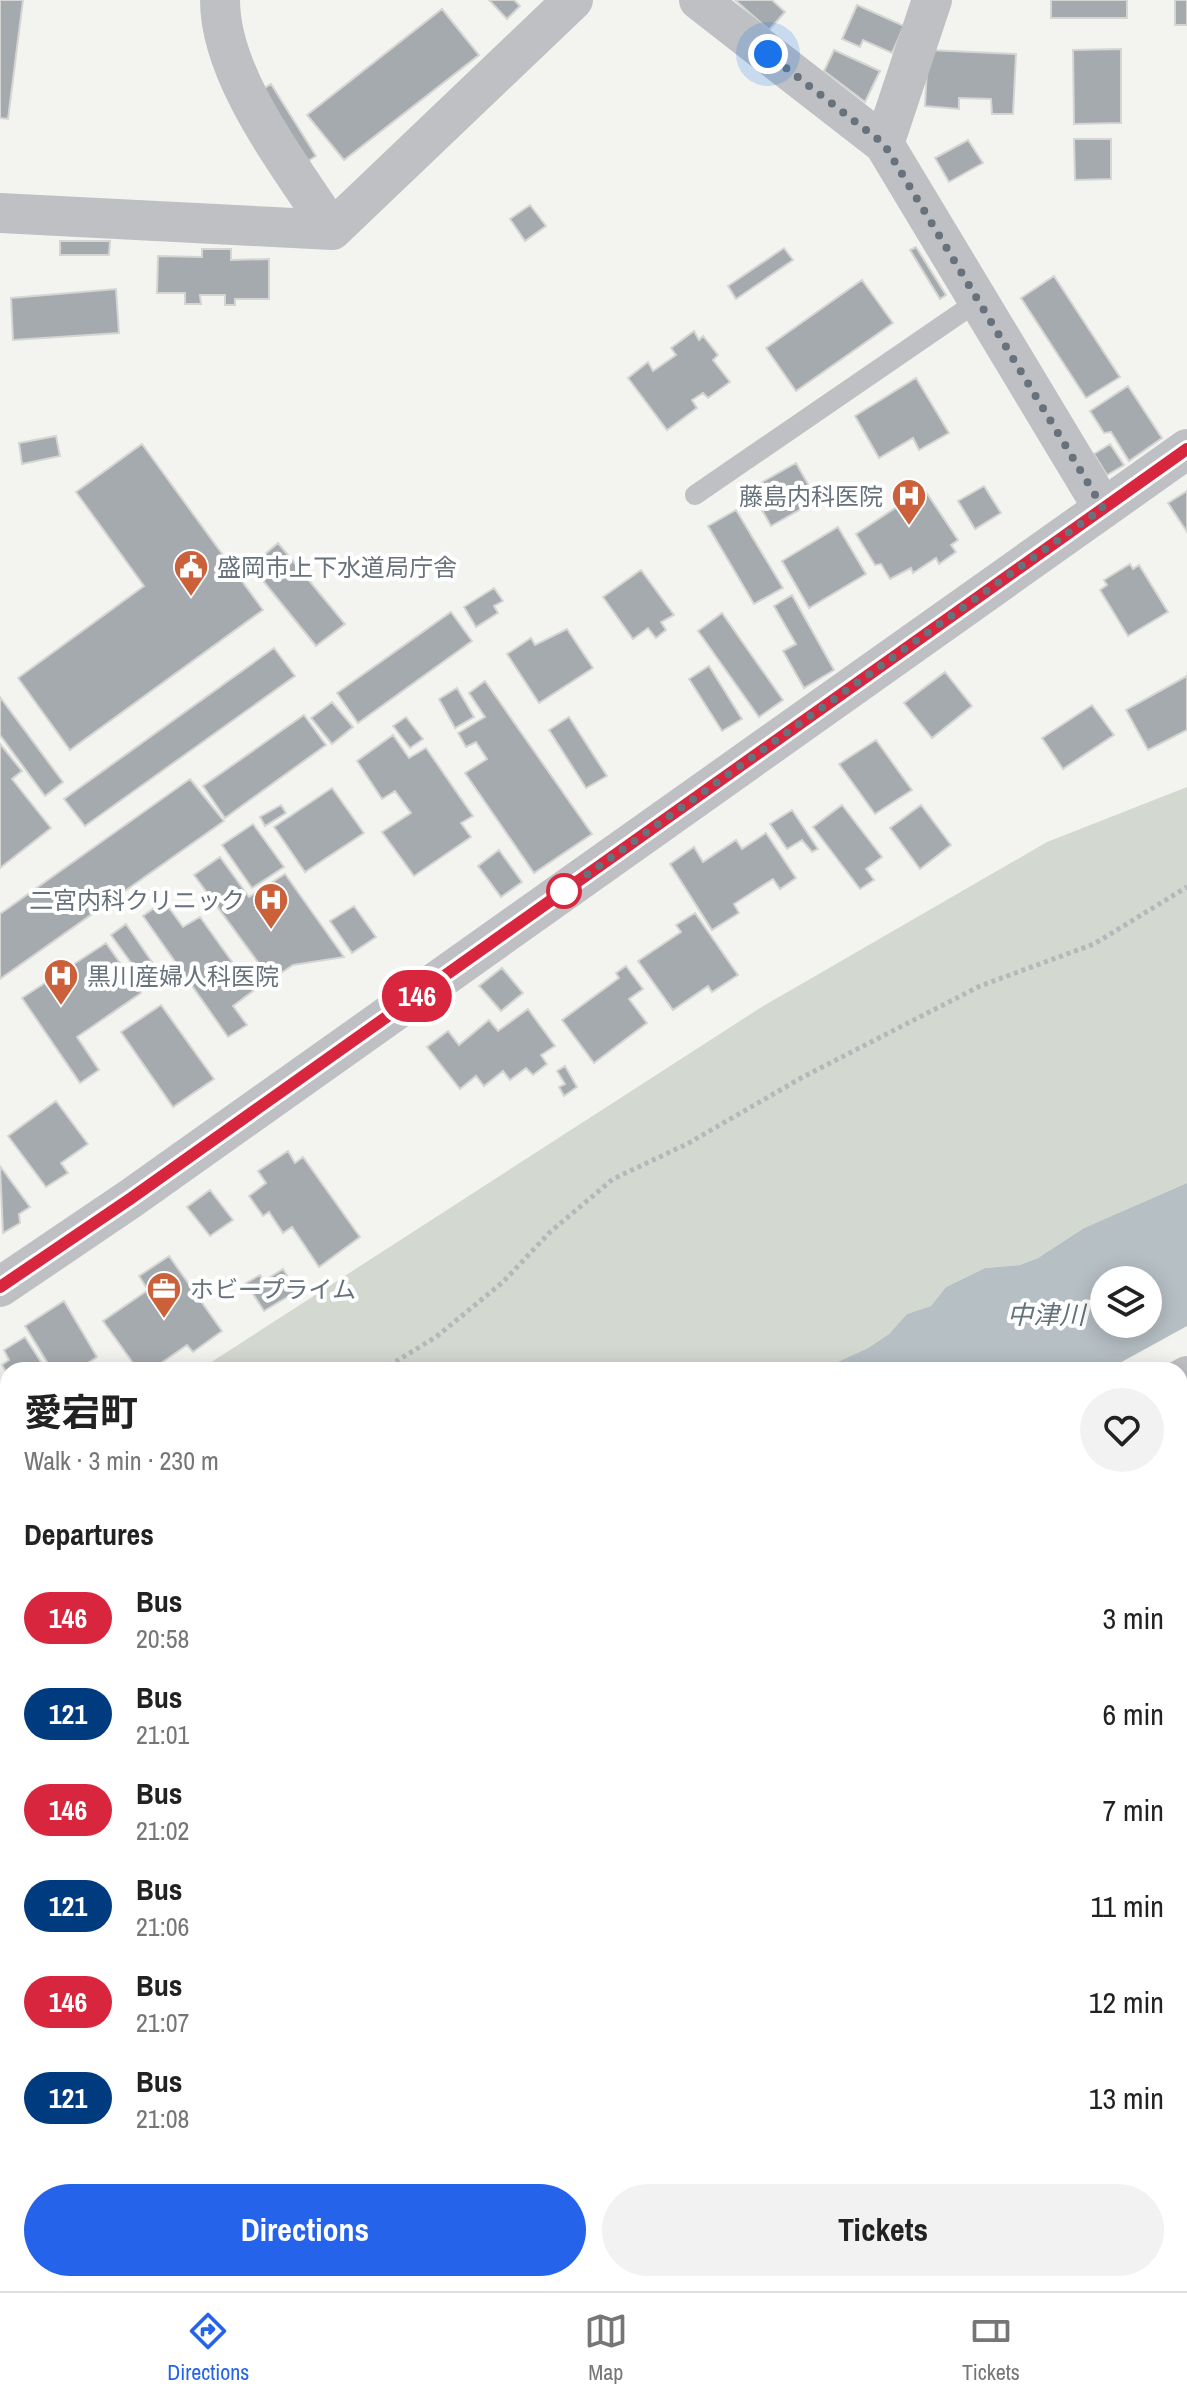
<!DOCTYPE html>
<html lang="en">
<head>
<meta charset="utf-8">
<style>
  :root { --surface:#fff; --page:#f2f2f2; --text:#222; --muted:#767676; --line:#e0e0e0; --accent:#2563eb }
  body { margin:0; font-family:"Archivo Narrow","Noto Sans JP",sans-serif; background:var(--page); color:var(--text); height:100vh; display:flex; flex-direction:column; font-size:30px; white-space:nowrap }
  * { box-sizing:border-box; margin:0 }
  p { font-size:26px; color:var(--muted) }
  .icon { flex:none; width:44px; height:44px; fill:none; stroke:currentColor; stroke-width:2; stroke-linecap:round; stroke-linejoin:round }
  .map { position:relative; flex:1; overflow:hidden }
  .sheet { position:absolute; left:0px; top:1362px; width:1188px; height:930px; display:flex; flex-direction:column; background:var(--surface); border-radius:24px 24px 0 0; box-shadow:0 4px 20px #0003 }
  .sheet>* { flex:none }
  .badge { padding:0 16px; border-radius:26px; font-size:28px; line-height:52px }
  .controls { position:absolute; left:1090px; top:1266px; display:grid; gap:16px }
  .controls a { display:grid; place-items:center; width:72px; height:72px; border-radius:50%; background:var(--surface); box-shadow:0 4px 20px #0003; font-size:40px }
  .you { position:absolute; width:40px; height:40px; margin:-20px; border:6px solid #fff; border-radius:50%; background:#1a73e8; box-shadow:0 0 0 12px #1a73e833 }
  .map>.badge { position:absolute; translate:-50% -50%; box-shadow:0 0 0 4px #fff }
  h2 { padding:0 24px; font-size:30px; line-height:72px }
  .round { display:grid; place-items:center; flex:none; width:84px; height:84px; border-radius:42px; background:var(--page) }
  .head { display:flex; align-items:center; justify-content:space-between; height:136px; padding:0 24px }
  h1 { font-size:38px; font-weight:700; line-height:60px }
  .cta { display:flex; gap:16px; margin-top:auto; padding:16px 24px }
  .cta a { flex:1; height:92px; border-radius:48px; background:var(--accent); color:#fff; font-size:32px; font-weight:700; line-height:92px; text-align:center }
  .cta a+a { background:var(--page); color:var(--text) }
  ul { padding:0; list-style:none }
  li { display:flex; align-items:center; gap:24px; height:96px; padding:0 24px }
  li div { flex:1 }
  li b { display:block; font-size:30px }
  li em { font-style:normal }
  li .badge { min-width:88px; font-weight:700; text-align:center }
  .dock { display:flex; justify-content:space-around; align-items:center; height:112px; border-top:2px solid var(--line); background:var(--surface); font-size:22px; color:var(--muted) }
  .dock a { display:grid; justify-items:center; gap:4px }
  .dock .current { color:var(--accent) }
  .map>svg:first-child { display:block }
</style>
</head>
<body>
<div class="map">
<svg width="1187" height="2291" viewBox="0 0 1187 2291">
  <rect width="100%" height="100%" fill="#f3f4f0"/>
  <!-- green -->
  <path fill="#d3d8d0" d="M1187 787V1183L1084 1228 1038 1258 1020 1265 985 1268 946 1287 931 1306 907 1314 889 1334 868 1348 820 1370H199L760 1008 1047 842Z
    M0 1556 8 1566V1748L0 1754Z
    M8 1849V2159L0 2167V1856Z"/>
  <!-- water -->
  <path fill="#b6bfc4" fill-rule="evenodd" d="M1187 1183V1326L1107 1370H820L868 1348 889 1334 907 1314 931 1306 946 1287 985 1268 1020 1265 1038 1258 1084 1228ZM1104 1280H1148V1324H1104Z
    M8 1748V1849L0 1856V1754Z"/>
  <!-- building -->
  <path fill="#a5aaaf" stroke="#d5d5d3" stroke-width="2" d="M0 0H23L8 119 0 118Z
    M489 0H514L520 6 507 19Z
    M735 0H772L785 12 769 30Z
    M1051 0H1127V18H1051Z
    M1175 0H1187V25H1175Z
    M857 5 904 26 892 53 863 40 860 47 842 39Z
    M442 9 479 55 344 160 307 115Z
    M1121 49V123L1074 124 1073 50Z
    M834 50 880 71 865 102 824 71Z
    M928 50 1016 54 1013 114H992L991 99 959 98V109L925 106Z
    M271 84 316 156 305 163 260 91Z
    M1074 139H1111V179L1075 180Z
    M968 140 983 163 949 182 935 158Z
    M530 205 546 226 525 241 510 219Z
    M60 241H110L109 255H60Z
    M916 247 946 295 940 299 910 250Z
    M784 248 793 260 736 299 728 286Z
    M202 249H231V260L269 259V299H235V305H225V295H200L201 304H185V293H157L158 256 202 257Z
    M1054 276 1120 377 1086 398 1021 298Z
    M862 280 893 323 796 391 766 348Z
    M116 289 119 333 13 340 11 298Z
    M694 331 699 340 703 336 718 355 713 360 730 382 708 398 703 393 692 400 697 408 667 430 628 378 648 362 653 371 676 355 671 348Z
    M916 378 949 433 919 450 913 438 879 458 855 416Z
    M1128 386 1162 438 1129 461 1111 432 1104 433 1090 411Z
    M56 436 60 456 22 464 19 443Z
    M142 444 263 610 70 750 18 678 144 586 76 492Z
    M1110 444 1124 465 1107 475 1094 454Z
    M796 463 817 500 771 526 750 489Z
    M984 486 1001 513 975 529 958 501Z
    M924 489 958 540 951 545 956 552 939 564 936 558 913 573 911 568 890 579 881 564 875 565 856 534Z
    M1187 491V532L1168 503Z
    M736 510 783 588 754 604 708 526Z
    M838 527 866 574 809 608 782 561Z
    M278 543 345 624 316 646 251 566Z
    M1130 564 1133 569 1139 565 1168 612 1128 636 1100 590 1107 585 1104 580Z
    M641 570 674 615 661 622 666 630 656 638 648 628 633 639 603 597Z
    M494 588 503 601 494 606 498 613 476 627 464 607Z
    M792 595 834 670 804 688 783 651 796 644 774 606Z
    M451 612 472 641 358 723 337 693Z
    M722 613 783 700 759 717 698 631Z
    M567 629 593 668 539 703 507 654 531 638 535 645Z
    M274 648 295 676 85 826 64 799Z
    M709 666 742 719 722 731 689 679Z
    M945 672 972 706 932 738 904 703Z
    M1187 676V730L1148 750 1126 710Z
    M485 681 592 834 534 873 465 773 487 759 476 742 466 747 458 733 485 717 469 693Z
    M457 688 474 717 455 728 439 699Z
    M0 697 63 782 45 796 0 735Z
    M332 702 353 727 332 744 311 718Z
    M1092 705 1114 735 1063 769 1042 738Z
    M304 715 326 745 225 818 203 786Z
    M406 717 423 739 410 748 393 726Z
    M569 717 607 776 586 788 549 730Z
    M393 735 409 758 426 748 473 816 461 823 471 837 414 876 382 832 411 813 395 791 382 799 357 761Z
    M876 740 912 790 875 814 839 764Z
    M0 744 22 771 12 779 51 828 0 868Z
    M190 779 224 821 0 979V914Z
    M332 788 364 833 305 872 274 827Z
    M281 805 286 813 265 826 260 817Z
    M842 805 882 857 866 869 874 880 860 889 813 827Z
    M921 805 951 845 920 869 890 828Z
    M792 810 818 849 812 852 802 840 787 849 770 824Z
    M253 824 284 867 252 888 222 845Z
    M766 833 796 878 780 889 773 879 734 904 739 913 712 930 670 864 694 847 703 862 736 840 742 849Z
    M499 850 522 882 501 897 478 866Z
    M220 857 249 897 285 874 344 957 293 965 271 980 194 875Z
    M164 901 183 927 200 917 253 991 233 1006 247 1025 228 1037 143 916Z
    M354 906 376 937 352 953 330 921Z
    M695 913 738 975 712 992 708 986 673 1010 638 961 681 932 676 925Z
    M126 924 152 962 137 971 111 935Z
    M106 943 141 993 77 1037 99 1070 80 1083 22 998Z
    M626 966 643 989 629 999 647 1023 594 1063 562 1020 619 978 616 973Z
    M502 968 523 993 501 1011 479 986Z
    M161 1005 214 1079 173 1107 121 1032Z
    M528 1009 555 1046 541 1055 547 1064 533 1075 526 1068 510 1080 503 1071 484 1086 476 1076 460 1089 427 1047 448 1031 459 1045 489 1020 498 1031Z
    M565 1066 577 1087 564 1096 559 1087 565 1084 557 1071Z
    M56 1101 88 1144 61 1163 68 1173 46 1187 8 1136Z
    M288 1151 295 1163 303 1157 360 1237 319 1267 292 1227 283 1233 269 1212 263 1216 249 1196 266 1183 258 1171Z
    M0 1166 30 1207 19 1214 20 1223 3 1233Z
    M210 1190 233 1220 210 1236 187 1207Z
    M169 1256 222 1331 193 1352 187 1345 151 1370H138L103 1321 148 1290 139 1276Z
    M283 1269 297 1291 264 1311 246 1283 260 1275 264 1281Z
    M64 1301 97 1357 85 1365 88 1370H52L25 1326Z
    M25 1337 46 1370H8V1374L2 1365 9 1360 4 1350Z
    M1187 1393V1434L1180 1438V1397Z
    M1187 1522V1565L1180 1572 1187 1577V1589L1180 1597V1530Z
    M1180 1796 1187 1802 1186 1839 1180 1834Z
    M1180 2174 1187 2180V2232L1180 2227Z
    M1180 2263 1187 2266V2291H1158L1160 2284H1180Z
    M88 2284H148L156 2287 154 2291H109Z
    M366 2284H422L418 2291H362Z
    M832 2284H865L861 2291H829Z
    M1109 2284H1145L1143 2291H1127Z"/>
  <g fill="none" stroke-linecap="round" stroke-linejoin="round">
    <!-- path -->
    <path stroke="#b5b8ba" stroke-width="5" stroke-dasharray="4 4" stroke-linecap="butt" d="M382 1370 436 1337 503 1282 550 1232 613 1179 687 1144 801 1078 980 986 1094 944 1187 887"/>
    <!-- service -->
    <path stroke="#bec0c3" stroke-width="20" d="M695 495 978 301
      M1180 1451H1187"/>
    <!-- pedestrian -->
    <path stroke="#bec0c3" stroke-width="30" d="M0 1531 8 1542"/>
    <!-- minor -->
    <path stroke="#bec0c3" stroke-width="40" d="M220 0C220 78 291 166 332 230
      M699 0 884 144 1103 508
      M884 144 932 0
      M0 213 332 230 573 0
      M0 1287 130 1199 1187 449
      M1180 1380 1187 1376
      M1180 1991 1187 1983
      M0 2189 8 2180
      M1002 2284 1017 2291
      M342 2291 346 2284
      M691 2291 694 2284"/>
  </g>
  <g fill="none" stroke-linecap="round" stroke-linejoin="round">
    <defs>
      <path id="line" d="M0 1287 130 1199 1187 449"/>
    </defs>
    <!-- line casing -->
    <use href="#line" stroke="#fff" stroke-width="18"/>
    <!-- line -->
    <use href="#line" stroke="#d7263d" stroke-width="12"/>
    <!-- walk -->
    <path stroke="#67727d" stroke-width="8" stroke-dasharray="0 14.4" d="M564 891 1103 508 884 144 768 54"/>
  </g>
  <!-- icons -->
  <defs>
    <symbol id="hospital-pin" viewBox="-11 -11 22 30"><path d="M0 17L-7.5 6A9.5 9.5 0 1 1 7.5 6Z" fill="#ca613a" stroke="#fff"/><path d="M-5-5h3v3.5h4V-5h3V5h-3V1.5h-4V5h-3Z" fill="#fff"/></symbol>
    <symbol id="civic-pin" viewBox="-11 -11 22 30"><path d="M0 17L-7.5 6A9.5 9.5 0 1 1 7.5 6Z" fill="#ca613a" stroke="#fff"/><path d="M-.6-6.5H3V-4.5H.6V-3L4-1V1h2V6H-6V1h2V-1L-.6-3ZM-1.2 2.5V6h2.4V2.5Z" fill="#fff"/></symbol>
    <symbol id="office-pin" viewBox="-11 -11 22 30"><path d="M0 17L-7.5 6A9.5 9.5 0 1 1 7.5 6Z" fill="#ca613a" stroke="#fff"/><path d="M-6-3h4V-5.5h4V-3h4V5H-6ZM-1-4.5V-3h2v-1.5ZM-6 0V1H6V0Z" fill="#fff"/></symbol>
  </defs>
  <g fill-rule="evenodd">
    <use href="#hospital-pin" x="889" y="476" width="40" height="54"/>
    <use href="#civic-pin" x="171" y="547" width="40" height="54"/>
    <use href="#hospital-pin" x="251" y="880" width="40" height="54"/>
    <use href="#hospital-pin" x="41" y="956" width="40" height="54"/>
    <use href="#office-pin" x="144" y="1269" width="40" height="54"/>
  </g>
  <!-- markers -->
  <circle fill="#fff" stroke="#d7263d" stroke-width="4" cx="564" cy="891" r="16"/>
  <g text-anchor="middle" dominant-baseline="central" stroke-width="8" stroke-linejoin="round" paint-order="stroke">
    <!-- poi labels -->
    <g font-size="24" fill="#67727d" stroke="#fff" text-anchor="start">
      <text x="883" y="496" text-anchor="end">藤島内科医院</text>
      <text x="217" y="567">盛岡市上下水道局庁舎</text>
      <text x="245" y="900" text-anchor="end">二宮内科クリニック</text>
      <text x="87" y="976">黒川産婦人科医院</text>
      <text x="190" y="1289">ホビープライム</text>
    </g>
    <!-- water labels -->
    <g font-size="26" font-style="italic" fill="#63737b" stroke="#fff">
      <text x="1046" y="1314">中津川</text>
    </g>
  </g>
</svg>
<div class="controls">
<a><svg class="icon" aria-label="layers" viewBox="0 0 24 24"><path d="M12 4l9 5-9 5-9-5zM3 14l9 5 9-5"/></svg></a>
</div>
<div class="you" style="left:768px;top:54px"></div>
<b class="badge" style="left:417px;top:996px;background:#d7263d;color:#fff">146</b>
<section class="sheet">
<div class="head"><div><h1>愛宕町</h1><p>Walk · 3 min · 230 m</p></div><a class="round"><svg class="icon" aria-label="heart" viewBox="0 0 24 24"><path d="M12 20l-8-8c-3-5 5-10 8-4 3-6 11-1 8 4z"/></svg></a></div>
<h2>Departures</h2>
<ul>
<li><span class="badge" style="background:#d7263d;color:#fff">146</span><div><b>Bus</b><p>20:58</p></div><em>3 min</em></li>
<li><span class="badge" style="background:#003b80;color:#fff">121</span><div><b>Bus</b><p>21:01</p></div><em>6 min</em></li>
<li><span class="badge" style="background:#d7263d;color:#fff">146</span><div><b>Bus</b><p>21:02</p></div><em>7 min</em></li>
<li><span class="badge" style="background:#003b80;color:#fff">121</span><div><b>Bus</b><p>21:06</p></div><em>11 min</em></li>
<li><span class="badge" style="background:#d7263d;color:#fff">146</span><div><b>Bus</b><p>21:07</p></div><em>12 min</em></li>
<li><span class="badge" style="background:#003b80;color:#fff">121</span><div><b>Bus</b><p>21:08</p></div><em>13 min</em></li>
</ul>
<div class="cta"><a>Directions</a><a>Tickets</a></div>
</section>
</div>
<nav class="dock">
<a class="current"><svg class="icon" aria-label="directions" viewBox="0 0 24 24"><path d="M12 3l9 9-9 9-9-9zM9 14v-3h6M13 9l2 2-2 2"/></svg>Directions</a>
<a><svg class="icon" aria-label="map" viewBox="0 0 24 24"><path d="M3 6l6-2 6 2 6-2v14l-6 2-6-2-6 2zM9 4v14M15 6v14"/></svg>Map</a>
<a><svg class="icon" aria-label="tickets" viewBox="0 0 24 24"><path d="M3 7h18v10H3zM15 7v10"/></svg>Tickets</a>
</nav>
</body>
</html>
